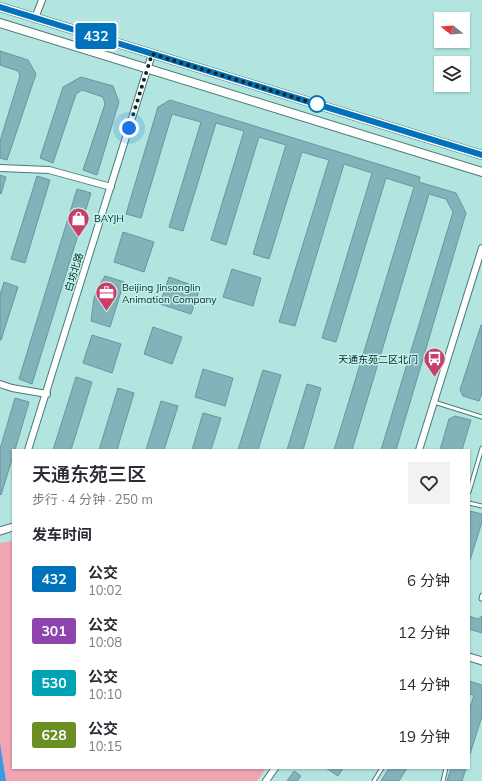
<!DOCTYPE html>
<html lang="zh">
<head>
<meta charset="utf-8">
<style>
  :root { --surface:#fff; --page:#f2f2f3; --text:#2b2b33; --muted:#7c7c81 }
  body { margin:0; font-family:Mulish,"Noto Sans SC",sans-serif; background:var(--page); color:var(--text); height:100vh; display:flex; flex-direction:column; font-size:15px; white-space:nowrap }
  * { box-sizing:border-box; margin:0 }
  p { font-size:13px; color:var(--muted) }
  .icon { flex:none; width:22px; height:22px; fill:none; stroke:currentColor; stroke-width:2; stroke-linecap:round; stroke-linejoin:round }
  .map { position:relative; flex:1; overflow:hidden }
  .sheet { position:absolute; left:12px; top:449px; width:458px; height:320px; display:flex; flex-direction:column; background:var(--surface); border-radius:0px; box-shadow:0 1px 3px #0004 }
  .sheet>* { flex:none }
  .badge { padding:0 8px; border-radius:3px; font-size:14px; line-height:26px }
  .needle { width:26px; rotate:287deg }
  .controls { position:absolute; left:434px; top:12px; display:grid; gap:8px }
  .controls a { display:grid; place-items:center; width:36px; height:36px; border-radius:0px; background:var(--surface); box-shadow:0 1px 3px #0004; font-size:20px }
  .you { position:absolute; width:20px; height:20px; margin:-10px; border:3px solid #fff; border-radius:50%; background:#1a73e8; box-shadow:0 0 0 6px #1a73e833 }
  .map>.badge { position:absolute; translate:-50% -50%; box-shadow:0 0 0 2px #fff }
  h2 { padding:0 20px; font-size:15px; line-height:36px }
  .round { display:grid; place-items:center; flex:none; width:42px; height:42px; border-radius:0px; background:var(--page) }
  .overview { display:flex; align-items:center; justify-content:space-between; height:68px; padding:0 20px }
  h1 { font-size:19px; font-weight:600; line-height:30px }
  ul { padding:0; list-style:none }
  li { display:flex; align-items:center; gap:12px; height:52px; padding:0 20px }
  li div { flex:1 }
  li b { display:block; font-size:15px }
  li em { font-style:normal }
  li .badge { min-width:44px; font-weight:700; text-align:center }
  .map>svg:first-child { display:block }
</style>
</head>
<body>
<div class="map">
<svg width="482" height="781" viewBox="0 0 482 781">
  <rect width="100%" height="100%" fill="#b2e5df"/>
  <!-- green -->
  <path fill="#f0a5b2" d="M13 541V768H266L257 781H0V543Z"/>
  <!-- water -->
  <path fill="#3f9ae6" d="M0 743 6 781H0Z"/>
  <!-- building -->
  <path fill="#82b3ba" stroke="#67979e" d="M0 51 28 60 36 74 7 160 0 158V141L20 76 18 71 0 65Z
    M81 77 113 86 119 102 97 175 83 170 105 104 103 97 82 90 76 94 53 163 40 158 63 87Z
    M170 100 420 177 419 182 456 193 466 213 396 450H381L453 212 446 199 429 194 352 450H334L414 187 386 178 336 342 322 338 372 173 344 164 295 326 279 322 329 160 302 152 269 259 253 254 286 145 259 137 226 245 211 240 244 131 216 123 183 231 169 227 201 122 172 114 141 218 126 214 158 107Z
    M0 175 6 177 1 194 0 193Z
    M37 176 50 180 25 263 11 259Z
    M77 189 91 193 32 384 19 379Z
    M123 232 154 242 144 272 114 262Z
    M232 269 261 278 253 306 223 297Z
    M105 276 124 282 110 327 91 321 94 298 100 284Z
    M169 277 200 288 191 314 160 304Z
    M4 282 18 287 1 340H0V295Z
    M481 325H482V393L479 401 463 396 460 390Z
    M153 327 182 337 172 364 144 354Z
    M92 335 121 344 112 373 83 363Z
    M203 369 233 378 225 406 195 397Z
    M263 370 281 375 258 450H238Z
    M76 377 92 382 71 450H53Z
    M307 384 321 388 303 450H287Z
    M118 388 134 393 117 450H99Z
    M15 398 29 402 15 450H13V456L1 495 0 494V449Z
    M161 401 178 406 164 450H146Z
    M203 413 221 418 211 450H192Z
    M455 416 471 420 462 450H440L449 419Z
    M470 511 482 514V522L470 560H469Z
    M469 616 478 619 482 616V633L469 629Z
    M469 681 482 685V716L470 754H469V711L474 695 469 694Z
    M326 768H343L338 776Z
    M389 768H407L399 781H381Z
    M451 768H466L462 781H447Z
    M294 771 301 776 297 781H287Z"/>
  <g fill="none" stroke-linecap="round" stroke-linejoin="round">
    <defs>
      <path id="service" d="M434 402 482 417
        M469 492 482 448
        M469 503 482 506
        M481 599 482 595
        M374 781 382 768
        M443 781 446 768"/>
      <path id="minor" d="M35 18 42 0
        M0 168 49 170 111 187
        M0 384 12 388 47 394
        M28 450 152 54
        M419 450 482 248
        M266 781 275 768"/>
      <path id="tertiary" d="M0 531 13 527
        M469 657 482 661"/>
      <path id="secondary" d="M0 7 482 155
        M0 23 482 172"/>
    </defs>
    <!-- service casing -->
    <use href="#service" stroke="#4a7a75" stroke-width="5"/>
    <!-- minor casing -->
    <use href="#minor" stroke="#4a7a75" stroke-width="8"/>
    <!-- tertiary casing -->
    <use href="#tertiary" stroke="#4a7a75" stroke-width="9"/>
    <!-- secondary casing -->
    <use href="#secondary" stroke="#4a7a75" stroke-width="10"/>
    <!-- service -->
    <use href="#service" stroke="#fff" stroke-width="3"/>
    <!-- minor -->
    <use href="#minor" stroke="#fff" stroke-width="6"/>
    <!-- tertiary -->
    <use href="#tertiary" stroke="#fff" stroke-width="7"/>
    <!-- secondary -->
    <use href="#secondary" stroke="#fff" stroke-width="8"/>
  </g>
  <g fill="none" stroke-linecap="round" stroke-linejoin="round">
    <defs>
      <path id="line" d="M0 7 482 155"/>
    </defs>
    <!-- line casing -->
    <use href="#line" stroke="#fff" stroke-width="9"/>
    <!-- line -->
    <use href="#line" stroke="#0072bc" stroke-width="6"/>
    <!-- walk -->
    <path stroke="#112623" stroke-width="4" stroke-dasharray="0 7.2" d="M129 128 152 54 319 105 317 104"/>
  </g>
  <!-- icons -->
  <defs>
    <symbol id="shop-pin" viewBox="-11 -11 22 30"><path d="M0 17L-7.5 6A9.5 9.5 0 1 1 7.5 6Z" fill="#cb3d66" stroke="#bff2ec"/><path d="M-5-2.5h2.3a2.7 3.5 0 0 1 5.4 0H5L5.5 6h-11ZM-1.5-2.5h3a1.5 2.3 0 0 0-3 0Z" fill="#fff"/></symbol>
    <symbol id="office-pin" viewBox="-11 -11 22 30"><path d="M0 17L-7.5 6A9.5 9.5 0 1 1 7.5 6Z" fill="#cb3d66" stroke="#bff2ec"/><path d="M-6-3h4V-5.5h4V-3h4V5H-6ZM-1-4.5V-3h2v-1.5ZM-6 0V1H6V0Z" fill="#fff"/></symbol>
    <symbol id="bus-pin" viewBox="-11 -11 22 30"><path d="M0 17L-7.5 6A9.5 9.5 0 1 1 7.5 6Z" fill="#cb3d66" stroke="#bff2ec"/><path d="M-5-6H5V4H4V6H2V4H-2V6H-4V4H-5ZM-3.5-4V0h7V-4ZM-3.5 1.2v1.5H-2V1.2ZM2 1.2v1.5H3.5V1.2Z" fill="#fff"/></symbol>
  </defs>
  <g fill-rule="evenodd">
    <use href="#shop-pin" x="66" y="206" width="25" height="34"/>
    <use href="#office-pin" x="94" y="280" width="25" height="34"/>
    <use href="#bus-pin" x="422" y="346" width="25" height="34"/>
  </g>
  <!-- markers -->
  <circle fill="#fff" stroke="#0072bc" stroke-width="2" cx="317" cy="104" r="8"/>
  <g text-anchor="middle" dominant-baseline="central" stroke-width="3" stroke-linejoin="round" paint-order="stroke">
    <!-- poi labels -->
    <g font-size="10" fill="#112623" stroke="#bff2ec" text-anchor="start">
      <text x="94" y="218">BAYJH</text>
      <text x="122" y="287">Beijing Jinsonglin<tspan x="122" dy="12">Animation Company</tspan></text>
      <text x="418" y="359" text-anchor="end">天通东苑二区北门</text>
    </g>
    <!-- street labels -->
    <g font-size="10" fill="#112623" stroke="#bff2ec">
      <text transform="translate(74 272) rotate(-73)">白坊北路</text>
    </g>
  </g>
</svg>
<div class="controls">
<a><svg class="needle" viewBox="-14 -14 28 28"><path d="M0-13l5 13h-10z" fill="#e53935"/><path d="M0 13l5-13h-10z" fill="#7c7c81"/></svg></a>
<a><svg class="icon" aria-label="layers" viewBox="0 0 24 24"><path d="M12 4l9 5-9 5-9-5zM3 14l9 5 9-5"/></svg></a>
</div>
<div class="you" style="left:129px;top:128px"></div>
<b class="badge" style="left:96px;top:36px;background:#0072bc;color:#fff">432</b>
<section class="sheet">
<div class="overview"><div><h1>天通东苑三区</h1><p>步行 · 4 分钟 · 250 m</p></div><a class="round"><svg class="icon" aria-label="heart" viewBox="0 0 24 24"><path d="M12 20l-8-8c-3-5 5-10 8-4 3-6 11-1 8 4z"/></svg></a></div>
<h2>发车时间</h2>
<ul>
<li><span class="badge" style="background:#0072bc;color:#fff">432</span><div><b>公交</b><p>10:02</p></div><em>6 分钟</em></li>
<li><span class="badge" style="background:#8e44ad;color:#fff">301</span><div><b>公交</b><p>10:08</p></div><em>12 分钟</em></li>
<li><span class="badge" style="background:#00a3b4;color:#fff">530</span><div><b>公交</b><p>10:10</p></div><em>14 分钟</em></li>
<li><span class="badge" style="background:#6b8e23;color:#fff">628</span><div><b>公交</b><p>10:15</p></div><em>19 分钟</em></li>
</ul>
</section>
</div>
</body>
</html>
